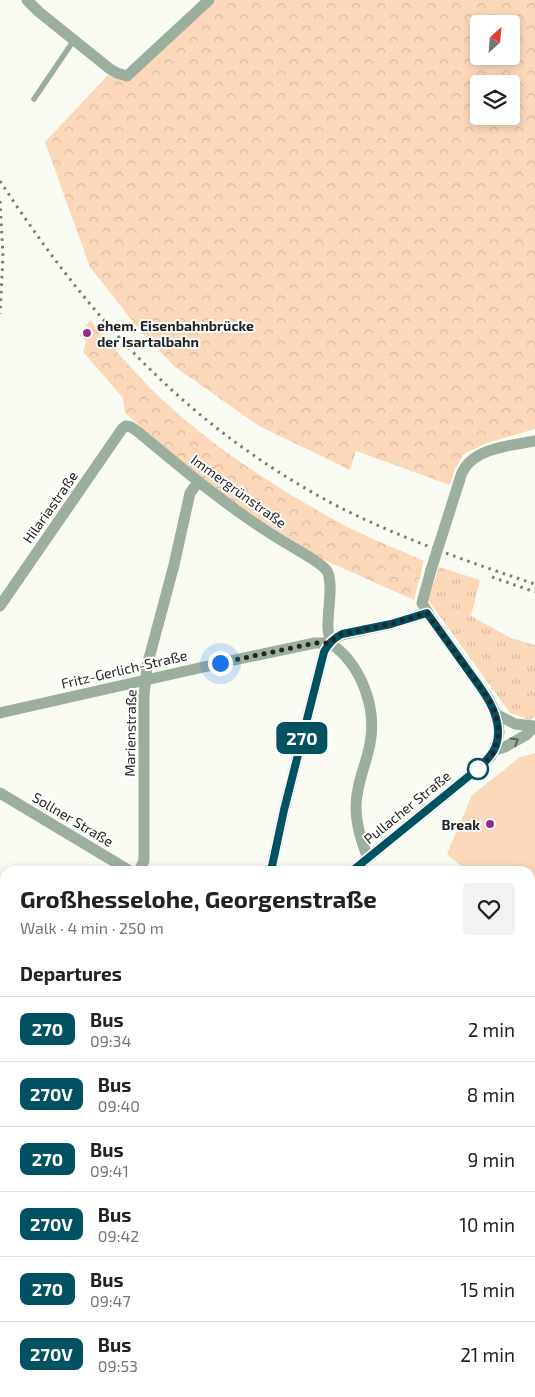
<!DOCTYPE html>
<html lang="en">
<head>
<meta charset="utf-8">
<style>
  :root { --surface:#fff; --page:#f2f2f2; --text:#222; --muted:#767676; --line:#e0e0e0 }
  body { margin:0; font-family:"Exo 2",sans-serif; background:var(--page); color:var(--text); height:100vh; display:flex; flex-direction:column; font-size:19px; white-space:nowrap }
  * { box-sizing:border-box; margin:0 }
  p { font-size:16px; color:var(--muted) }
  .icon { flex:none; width:28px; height:28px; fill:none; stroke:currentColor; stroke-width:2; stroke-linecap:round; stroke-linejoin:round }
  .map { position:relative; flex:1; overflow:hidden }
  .drawer { position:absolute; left:0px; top:866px; width:535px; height:531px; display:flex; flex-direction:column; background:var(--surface); border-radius:15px 15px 0 0; box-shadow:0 2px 8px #0003 }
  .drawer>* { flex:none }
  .badge { padding:0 10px; border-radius:8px; font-size:18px; line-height:32px }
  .needle { width:32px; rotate:26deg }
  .controls { position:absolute; left:470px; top:15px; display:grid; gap:10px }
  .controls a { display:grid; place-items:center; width:50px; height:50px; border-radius:5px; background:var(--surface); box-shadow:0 2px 8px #0003; font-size:25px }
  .you { position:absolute; width:25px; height:25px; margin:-12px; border:4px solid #fff; border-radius:50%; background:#1a73e8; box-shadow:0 0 0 8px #1a73e833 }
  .map>.badge { position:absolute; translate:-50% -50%; box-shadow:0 0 0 2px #fff }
  h2 { padding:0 20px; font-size:19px; line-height:45px }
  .round { display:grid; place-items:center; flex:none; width:52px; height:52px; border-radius:5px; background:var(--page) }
  .overview { display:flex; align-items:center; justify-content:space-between; height:85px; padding:0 20px }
  h1 { font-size:24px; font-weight:700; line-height:38px }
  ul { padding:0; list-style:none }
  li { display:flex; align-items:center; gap:15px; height:65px; padding:0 20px; border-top:1px solid var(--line) }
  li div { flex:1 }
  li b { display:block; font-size:19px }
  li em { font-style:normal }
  li .badge { min-width:55px; font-weight:700; text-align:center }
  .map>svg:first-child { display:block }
</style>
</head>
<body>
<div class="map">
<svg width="535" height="1397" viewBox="0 0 535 1397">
  <defs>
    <pattern id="grass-tufts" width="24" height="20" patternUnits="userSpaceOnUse" patternTransform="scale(1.25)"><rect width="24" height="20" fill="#fcd8b9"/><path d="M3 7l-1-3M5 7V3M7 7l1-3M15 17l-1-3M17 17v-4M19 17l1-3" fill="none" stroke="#d8b99f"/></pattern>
    <pattern id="forest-crowns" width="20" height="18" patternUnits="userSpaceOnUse" patternTransform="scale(1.25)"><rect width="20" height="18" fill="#fcd8b9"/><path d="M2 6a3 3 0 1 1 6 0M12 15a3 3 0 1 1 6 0" fill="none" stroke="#d8b99f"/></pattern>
  </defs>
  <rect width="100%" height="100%" fill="#fafcf4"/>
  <!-- grass -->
  <path fill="url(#grass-tufts)" d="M439 567 480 580 471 616 511 638 535 645V717L530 720 510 713 428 600Z
    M530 1113 535 1115V1168L531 1176 530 1175Z
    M535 1183V1397H467L468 1393 530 1392V1192Z"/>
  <!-- forest -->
  <path fill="url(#forest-crowns)" fill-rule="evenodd" d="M215 0H535V429L487 443 464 454 455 469 450 485 356 451 350 470 259 426 174 366 141 332 90 267 45 142 108 75 125 81ZM479 24H511V56H479ZM479 84H511V116H479Z
    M90 320C109 343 129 366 150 388 205 442 271 485 338 522 365 537 396 548 424 561L414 600 322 559 251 514 199 477 125 413 123 398 83 352 86 342 80 334Z
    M403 1393V1392L463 1393 461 1397H402Z"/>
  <!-- pitch -->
  <path fill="#fcd8b9" d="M535 753V1115L530 1113V871H466V870L447 854 472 795 520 757Z"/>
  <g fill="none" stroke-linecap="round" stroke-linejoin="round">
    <!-- service -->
    <path stroke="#9caf9e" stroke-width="5.5" d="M34 99 74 40"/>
    <!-- minor -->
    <path stroke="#9caf9e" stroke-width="11" d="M27 0 39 12 110 69 117 73 127 76 209 0
      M459 482C460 479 461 474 463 471 474 448 513 445 535 441
      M0 606 122 429 126 426 131 427 137 431C185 471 232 511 286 543 295 549 321 562 327 571 334 583 327 613 328 628 328 633 330 638 330 643
      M330 643C361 664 377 707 370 744 366 765 356 784 356 807 356 825 361 841 368 858
      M0 713 239 659 315 643H330
      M496 714 515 724 534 726
      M495 750 505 747 526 735 535 726
      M0 793 130 871
      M139 871 144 861V696L147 666 174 565 190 493 198 482
      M271 871 284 810 324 652C328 644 334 638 342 635L391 624 427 613
      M352 871 480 767 491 756 497 742 499 732 496 714 488 698 433 621 422 603 431 570
      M0 949 5 954
      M0 996 5 992
      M0 1142 5 1149
      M8 1397 10 1392"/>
    <!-- rail -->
    <path stroke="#7b7c77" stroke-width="3" stroke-dasharray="2.5 5" stroke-linecap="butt" d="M0 181C45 250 98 320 158 377 213 430 278 476 345 510 406 540 471 563 535 584
      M0 201 3 256 0 314
      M492 577 535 592"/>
    <!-- minor-bridge -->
    <path stroke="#9caf9e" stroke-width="11" d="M431 570 459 482"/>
  </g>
  <!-- one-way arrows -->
  <defs><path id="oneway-chevron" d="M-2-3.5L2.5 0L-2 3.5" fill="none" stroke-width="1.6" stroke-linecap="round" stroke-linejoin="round" transform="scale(1.25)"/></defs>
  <use stroke="#5a635a" href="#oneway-chevron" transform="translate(515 741) rotate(-31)"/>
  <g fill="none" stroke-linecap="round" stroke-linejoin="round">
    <defs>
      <path id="line" d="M271 871 284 810 324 652C328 644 334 638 342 634L391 624 427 613C440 631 453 649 465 666 479 686 497 706 498 730 499 747 491 756 480 767L352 871"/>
    </defs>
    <!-- line casing -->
    <use href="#line" stroke="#fff" stroke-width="11"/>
    <!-- line -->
    <use href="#line" stroke="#005262" stroke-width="8"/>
    <!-- walk -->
    <path stroke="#242522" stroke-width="5" stroke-dasharray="0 9" d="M220 663 315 643H330L336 637 342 634 391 624 427 613 488 698 496 714 499 732 495 750 491 756 478 769"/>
  </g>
  <!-- markers -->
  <g fill="#9a2885" stroke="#fff" stroke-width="2">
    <circle cx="87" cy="333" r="5"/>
    <circle cx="490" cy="824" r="5"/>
  </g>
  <circle fill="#fff" stroke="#005262" stroke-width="2.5" cx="478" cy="769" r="10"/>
  <g text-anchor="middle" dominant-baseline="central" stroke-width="4" stroke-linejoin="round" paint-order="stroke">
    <!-- poi labels -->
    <g font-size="14" font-weight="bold" fill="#242522" stroke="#fff" text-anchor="start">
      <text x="97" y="325">ehem. Eisenbahnbrücke<tspan x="97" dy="16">der Isartalbahn</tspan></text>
      <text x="480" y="824" text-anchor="end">Break</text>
    </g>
    <!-- street labels -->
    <g font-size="14" fill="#242522" stroke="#fff">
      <text transform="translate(239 491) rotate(36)">Immergrünstraße</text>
      <text transform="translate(50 507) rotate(-55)">Hilariastraße</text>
      <text transform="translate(124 669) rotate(-13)">Fritz-Gerlich-Straße</text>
      <text transform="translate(130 733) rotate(-89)">Marienstraße</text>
      <text transform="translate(407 807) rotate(-39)">Pullacher Straße</text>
      <text transform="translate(73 819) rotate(31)">Sollner Straße</text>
    </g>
  </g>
</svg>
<div class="controls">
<a><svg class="needle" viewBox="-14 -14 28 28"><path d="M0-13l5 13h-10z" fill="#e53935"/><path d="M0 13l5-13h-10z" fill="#767676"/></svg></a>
<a><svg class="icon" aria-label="layers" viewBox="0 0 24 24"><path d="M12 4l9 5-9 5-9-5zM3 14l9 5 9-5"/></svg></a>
</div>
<div class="you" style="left:220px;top:663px"></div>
<b class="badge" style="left:302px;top:738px;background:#005262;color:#fff">270</b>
<section class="drawer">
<div class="overview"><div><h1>Großhesselohe, Georgenstraße</h1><p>Walk · 4 min · 250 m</p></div><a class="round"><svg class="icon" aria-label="heart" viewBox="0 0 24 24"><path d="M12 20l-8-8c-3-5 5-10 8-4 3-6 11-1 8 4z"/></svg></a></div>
<h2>Departures</h2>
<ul>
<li><span class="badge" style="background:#005262;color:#fff">270</span><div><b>Bus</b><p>09:34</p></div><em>2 min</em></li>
<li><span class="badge" style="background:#005262;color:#fff">270V</span><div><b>Bus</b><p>09:40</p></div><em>8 min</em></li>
<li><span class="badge" style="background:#005262;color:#fff">270</span><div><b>Bus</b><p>09:41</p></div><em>9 min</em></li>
<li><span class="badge" style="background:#005262;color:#fff">270V</span><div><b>Bus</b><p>09:42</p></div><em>10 min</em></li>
<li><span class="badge" style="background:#005262;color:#fff">270</span><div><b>Bus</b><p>09:47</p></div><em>15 min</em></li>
<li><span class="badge" style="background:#005262;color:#fff">270V</span><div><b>Bus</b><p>09:53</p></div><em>21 min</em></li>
</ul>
</section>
</div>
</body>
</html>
